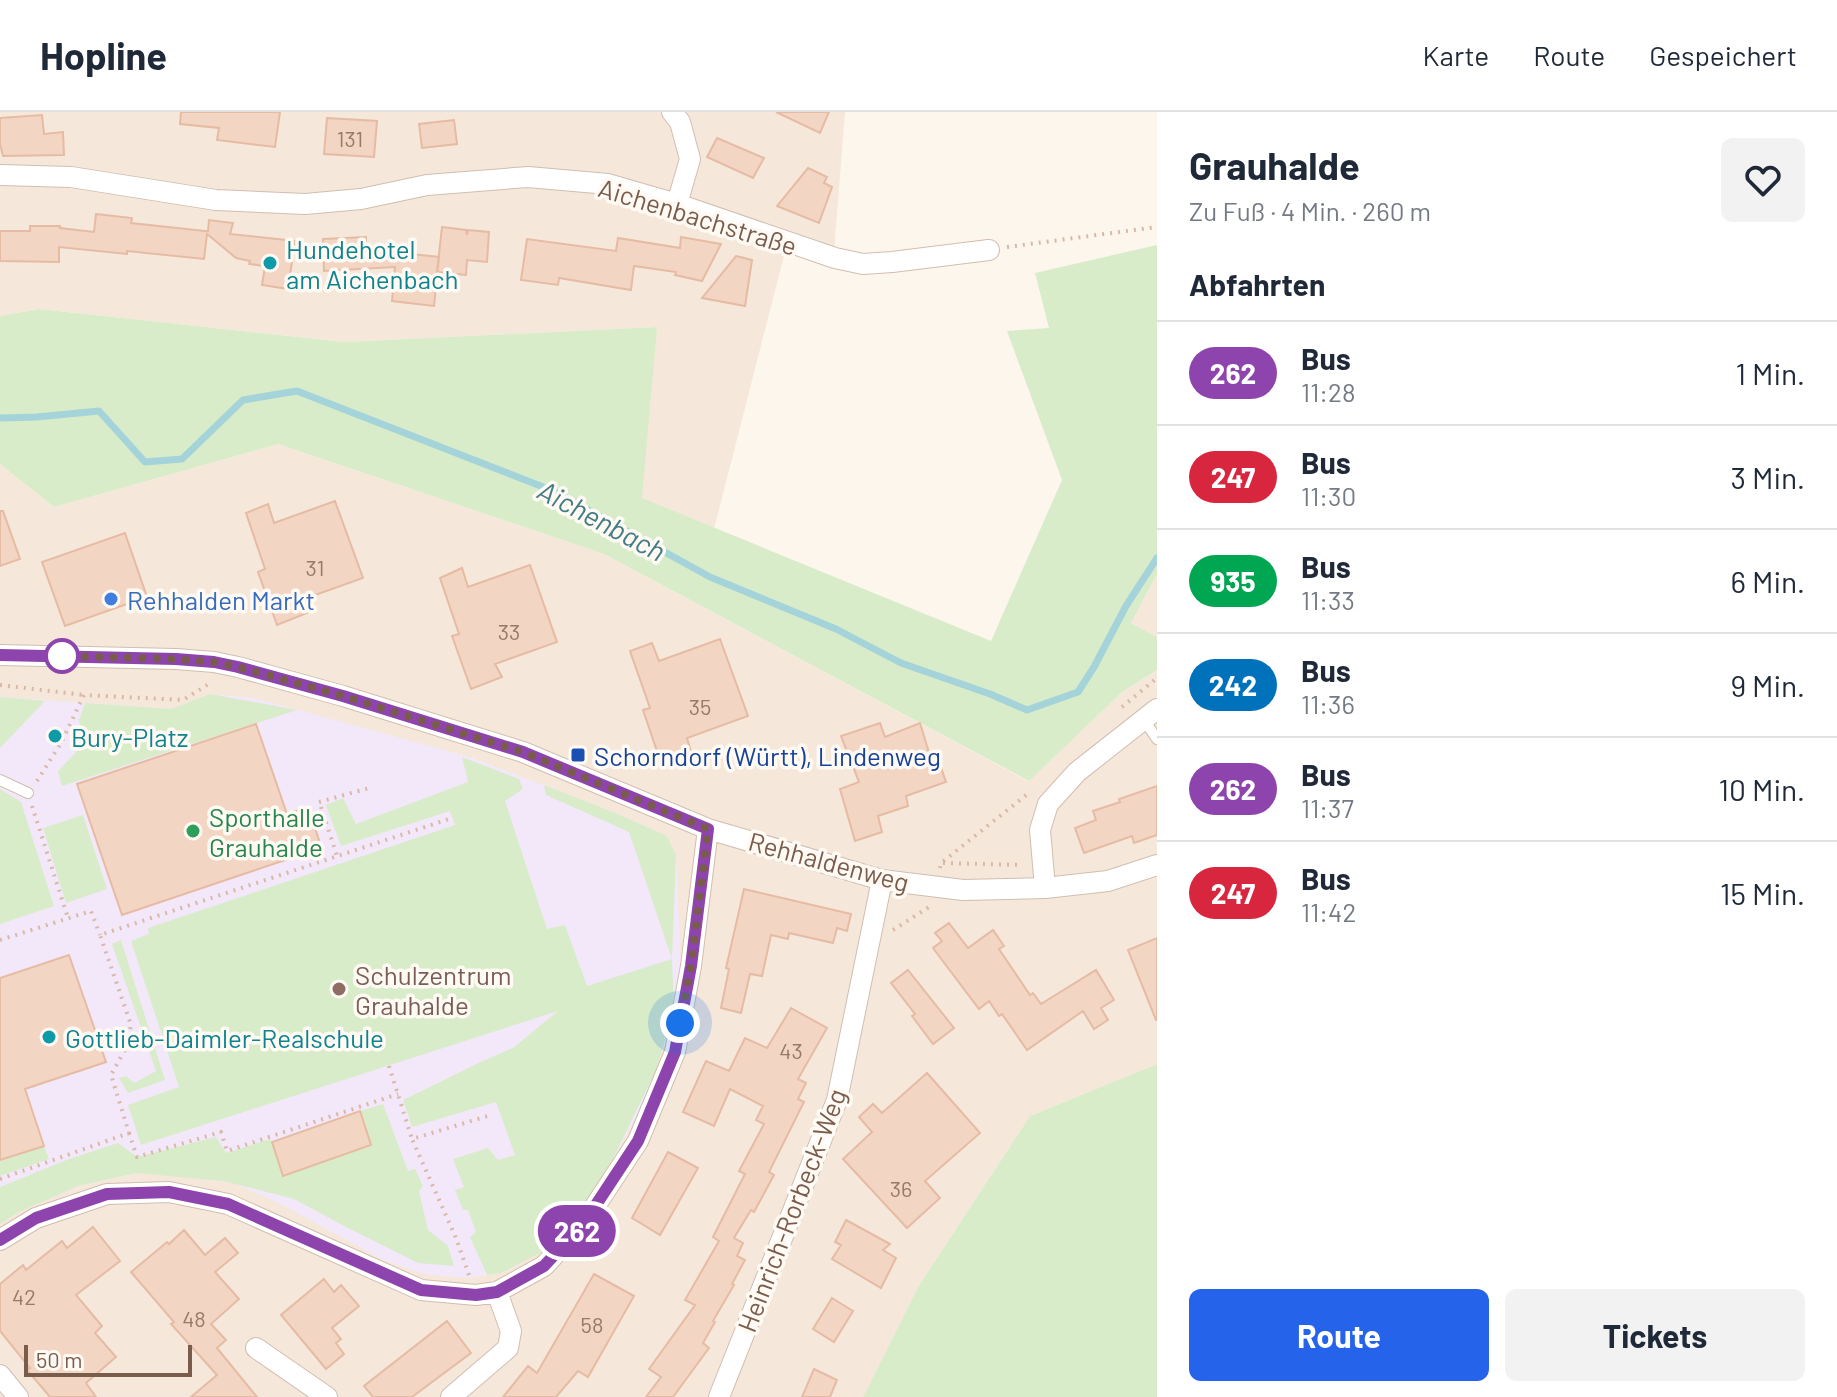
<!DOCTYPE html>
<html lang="de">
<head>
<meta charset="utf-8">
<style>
  :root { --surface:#fff; --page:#f2f2f3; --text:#1f2937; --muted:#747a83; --line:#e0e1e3; --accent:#2563eb }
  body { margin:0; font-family:Barlow,sans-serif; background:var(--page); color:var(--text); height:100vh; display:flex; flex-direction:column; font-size:30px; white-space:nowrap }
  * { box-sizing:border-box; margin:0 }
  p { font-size:26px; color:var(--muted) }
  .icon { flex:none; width:44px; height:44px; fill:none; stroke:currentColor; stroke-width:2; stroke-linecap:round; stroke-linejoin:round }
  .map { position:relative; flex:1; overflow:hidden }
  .panel { display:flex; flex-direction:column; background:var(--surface); width:680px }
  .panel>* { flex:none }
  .badge { padding:0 16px; border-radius:26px; font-size:28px; line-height:52px }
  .scale { position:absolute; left:24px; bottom:20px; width:168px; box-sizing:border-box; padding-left:8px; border:4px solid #7a5c4d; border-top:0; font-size:22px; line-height:28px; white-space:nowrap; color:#7a5c4d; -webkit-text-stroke:6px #fffaf3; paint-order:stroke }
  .you { position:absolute; width:40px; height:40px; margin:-20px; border:6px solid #fff; border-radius:50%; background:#1a73e8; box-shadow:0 0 0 12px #1a73e833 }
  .map>.badge { position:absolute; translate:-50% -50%; box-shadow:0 0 0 4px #fff }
  h2 { padding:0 32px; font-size:30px; line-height:72px }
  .round { display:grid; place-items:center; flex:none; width:84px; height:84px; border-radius:12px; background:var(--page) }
  .headline { display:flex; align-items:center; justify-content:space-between; height:136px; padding:0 32px }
  h1 { font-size:38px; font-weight:700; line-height:60px }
  .action { display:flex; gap:16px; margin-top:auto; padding:16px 32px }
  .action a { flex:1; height:92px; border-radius:12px; background:var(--accent); color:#fff; font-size:32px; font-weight:700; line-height:92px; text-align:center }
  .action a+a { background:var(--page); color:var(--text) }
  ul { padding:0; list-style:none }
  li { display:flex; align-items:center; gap:24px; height:104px; padding:0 32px; border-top:2px solid var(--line) }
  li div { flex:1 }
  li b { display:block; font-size:30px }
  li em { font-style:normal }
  li .badge { min-width:88px; font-weight:700; text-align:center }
  header { display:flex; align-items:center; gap:48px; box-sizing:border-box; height:112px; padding:0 40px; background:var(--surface); border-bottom:2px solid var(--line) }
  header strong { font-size:38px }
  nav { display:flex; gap:44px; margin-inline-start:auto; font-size:28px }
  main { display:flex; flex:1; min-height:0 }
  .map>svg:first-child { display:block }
</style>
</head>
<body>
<header>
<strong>Hopline</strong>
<nav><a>Karte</a><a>Route</a><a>Gespeichert</a></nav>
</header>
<main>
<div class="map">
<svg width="1157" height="1285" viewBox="0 0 1157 1285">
  <rect width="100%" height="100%" fill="#fdf6ec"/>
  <!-- residential -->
  <path fill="#f5e8da" d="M0 0H845L834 140 789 124 714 417 641 386 656 215 345 230 39 197 0 204Z
    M278 332 604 442 1028 669 1122 580 1157 558V952L1030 1004 918 1175 863 1285H0V352L54 395Z
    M1157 462V525L1131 511Z"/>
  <!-- education -->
  <path fill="#f3e8fa" d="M210 582 254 586 473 646 618 702 667 724 676 743 681 858 670 915 649 980 609 1055 540 1141 501 1161 467 1166 424 1162 383 1148 281 1092 236 1072 196 1063 136 1061 78 1074 17 1101 0 1112V585L171 597Z"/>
  <!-- green -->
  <path fill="#d8ecc9" d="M1157 133V462L1131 511 1157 525V558L1122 580 1029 669 604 442 278 332 54 395 0 352V204L39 197 345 230 657 215 642 386 991 529 1062 368 1007 219 1049 216 1035 161Z
    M210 582 297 598 62 674 58 659 84 632 79 608 85 591 171 597Z
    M0 585 45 589 0 636Z
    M462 645 519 667 523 677 505 689 547 817 565 813 587 874 672 847 629 720 546 683 544 673 618 702 667 724 676 743 672 848 674 896 657 956 609 1055 571 1113 540 1141 501 1161 487 1163 470 1125 476 1120 468 1098H463L455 1078 464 1075 453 1047 488 1036 498 1048 515 1043 496 990 412 1015 403 988 485 948 513 936 558 899 141 1033 128 993 179 975 131 829 149 822 148 816 455 713 450 699 341 734 326 693 343 686 356 712 468 670Z
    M0 677 21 690 54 794 0 812Z
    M83 703 107 777 66 791 43 716Z
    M121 828 165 968 128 981 119 966 126 964 134 971 156 959 112 832Z
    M1157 952V1285H863L918 1175 1030 1004Z
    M383 992 408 1059 415 1057 423 1074 419 1079 428 1118 448 1134 454 1154 418 1151 348 1116 294 1087 223 1069 136 1061 78 1074 17 1101 0 1112V1075L69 1047 118 1031 137 1045 216 1025 226 1041 270 1027 284 1063 371 1033 360 999Z
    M44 1034 49 1047 0 1064V1048Z"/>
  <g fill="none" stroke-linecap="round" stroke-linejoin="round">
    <!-- stream -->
    <path stroke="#a5d3da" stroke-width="7" d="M0 306 37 305 99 299 145 350 182 347 243 288 297 279 556 380 710 465 836 517 901 551 990 582 1027 598 1078 580 1094 555 1126 494 1157 446"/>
  </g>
  <!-- building -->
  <path fill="#f3d5c3" stroke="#e6bba3" stroke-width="2" d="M181 0H280L275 35 217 28 219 16 180 12Z
    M776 0H829L820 21Z
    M42 3 44 22 63 20 64 43 3 44 0 32V6Z
    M327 6 377 9 374 45 324 42Z
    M454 8 457 32 422 36 419 12Z
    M717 26 764 46 753 66 707 45Z
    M808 56 827 65 824 71 832 75 819 111 777 94Z
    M96 102 132 106 131 111 205 119H208L209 108 233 111 230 122 295 129 288 177 262 173 265 154 249 152 250 149 236 146 207 122 204 147 127 139V142L59 135V150L0 149V119H30V114H60V116L94 120Z
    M442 115 466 118 467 123 468 118 489 120 487 150 467 148 466 163 437 160Z
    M366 125V137L439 145 434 194 392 189 395 155 324 159 323 127Z
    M681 125 721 132 702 169 675 163 676 160 634 154 631 178 559 166 558 173 521 168 527 127 616 139 618 126 680 136Z
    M736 144 752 148 745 194 702 186Z
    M335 389 363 466 301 488 307 501 277 513 258 460 265 457 246 401 268 392 274 411Z
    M0 399H3L20 447 0 454Z
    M125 421 147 485 65 514 42 450Z
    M530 453 557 530 495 552 502 565 471 577 452 524 459 522 440 466 462 456 468 475Z
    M720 527 748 604 687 626 691 640 661 651 643 598 650 596 630 539 652 531 659 549Z
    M880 611 885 625 920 611 931 647 937 644 946 670 906 684 908 694 878 704 882 720 855 729 840 677 859 670 841 624Z
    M256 612 287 702 308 695 319 728 298 736 300 743 122 803 77 672Z
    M1157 674V723L1134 731 1132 724 1084 741 1075 716 1096 708 1093 699 1120 690 1119 687Z
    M744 777 851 802 847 819 837 816 833 831 789 821 788 827 771 823 762 864 750 862 741 901 721 896 729 857 726 856Z
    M949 811 968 836 993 818 1004 834 999 837 1030 883 1033 881 1041 892 1096 858 1114 888 1101 896 1108 908 1094 917 1083 899 1027 938 1002 902 999 904 989 889 979 897 933 836 942 829 935 821Z
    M1157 826V908H1156L1128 838Z
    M69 843 106 950 25 977 44 1034 0 1048V866Z
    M908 858 954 916 933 932 912 904 915 902 891 871Z
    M791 896 827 916 798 967 806 971 798 987 804 990 769 1060 774 1063 754 1100 751 1098 734 1126 743 1131 737 1144 745 1148 732 1172 734 1173 713 1209 715 1210 703 1231 709 1236 673 1285H646L661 1265 649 1257 695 1193 685 1188 719 1129 713 1125 745 1062 739 1059 764 1012 756 1008 763 994 730 977 714 1014 683 1000 706 949 729 959 745 926 767 936Z
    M927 961 980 1021 925 1069 940 1086 907 1116 843 1047 872 1020 859 1005 873 992 882 1001Z
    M360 999 371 1033 283 1064 272 1030Z
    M668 1040 698 1056 660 1123 632 1106Z
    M846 1108 890 1132 883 1138 896 1146 881 1176 832 1147 841 1133 835 1130Z
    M93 1115 120 1149 76 1183 102 1214 95 1221 116 1245 86 1271 96 1285H50L27 1258 30 1256 0 1219V1172L23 1153 26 1158 62 1129 67 1136Z
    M184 1118 205 1143 225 1126 238 1141 215 1160 239 1187 211 1212 226 1228 217 1236 257 1285H191L217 1263 171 1212 174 1210 131 1160 167 1130 169 1132Z
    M594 1162 634 1184 588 1265 578 1259 556 1285H503L528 1254 537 1261Z
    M324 1167 334 1180 341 1173 359 1194 332 1216 341 1227 336 1231 344 1242 326 1257 281 1203Z
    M832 1186 853 1199 834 1230 813 1217Z
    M447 1209 471 1241 412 1285H373L364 1274Z
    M814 1257 837 1268 830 1285H802Z"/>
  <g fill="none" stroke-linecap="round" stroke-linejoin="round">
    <defs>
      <path id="service" d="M1144 608 1157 627
        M0 668 28 681"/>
      <path id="minor" d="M672 0 680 10 690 47 677 92
        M0 63 71 65 216 88 305 92 361 87 427 73 528 65 608 72 677 92 835 146 863 152 892 150 989 138
        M0 543 176 547 214 550 238 555 343 584 523 640 708 717 882 768 963 778 1045 776 1108 769 1157 753
        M1045 776 1040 718 1048 692 1077 660 1157 597
        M0 1128 36 1106 107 1082 169 1080 228 1092 421 1178 476 1183 497 1180 544 1154 584 1111 638 1029 675 940 691 854 708 717
        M256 1236 327 1285
        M0 1263 18 1285
        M451 1285 508 1236 511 1219 497 1180
        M719 1285 837 988 882 768"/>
    </defs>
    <!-- service casing -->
    <use href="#service" stroke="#d1beb0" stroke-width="12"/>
    <!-- minor casing -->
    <use href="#minor" stroke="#d1beb0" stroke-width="22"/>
    <!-- path -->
    <path stroke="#d9b8a5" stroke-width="4" stroke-dasharray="2 6" stroke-linecap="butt" d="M1007 135 1157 115
      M0 573 84 583
      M1122 595 1157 566
      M37 669 61 631 84 583 183 588 212 570
      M319 690 373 675
      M32 694 68 806
      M321 695 337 744
      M943 751 1023 753
      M940 756 941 751 1030 680
      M893 818 929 795
      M0 828 91 799 100 823
      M389 954 412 1027
      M129 1021 137 1045 221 1020 227 1039 398 982
      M0 1067 129 1021 111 963 127 934 131 913 100 823 449 707
      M469 1163 456 1126 412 1027 491 1003"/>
    <!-- service -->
    <use href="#service" stroke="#fff" stroke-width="10"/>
    <!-- minor -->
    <use href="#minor" stroke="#fff" stroke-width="20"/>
  </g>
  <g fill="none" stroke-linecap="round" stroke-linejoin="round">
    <defs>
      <path id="line" d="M0 543 176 547 214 550 238 555 343 584 523 640 708 717 691 854 675 940 638 1029 584 1111 544 1154 497 1180 476 1183 421 1178 228 1092 169 1080 107 1082 36 1106 0 1128"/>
    </defs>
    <!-- line casing -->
    <use href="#line" stroke="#fff" stroke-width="18"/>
    <!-- line -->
    <use href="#line" stroke="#8e44ad" stroke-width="12"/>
    <!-- walk -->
    <path stroke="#7a5c4d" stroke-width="8" stroke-dasharray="0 14.4" d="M62 544H59L176 547 214 550 238 555 343 584 523 640 708 717 691 854 680 911"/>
  </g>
  <!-- markers -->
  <g fill="#0f9aa8" stroke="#fffaf3" stroke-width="3">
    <circle cx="270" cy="151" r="8"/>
    <circle cx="55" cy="624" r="8"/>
    <circle cx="49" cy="925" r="8"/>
  </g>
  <circle fill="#3f7fe0" stroke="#fffaf3" stroke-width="3" cx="111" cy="487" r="8"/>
  <circle fill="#fff" stroke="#8e44ad" stroke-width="4" cx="62" cy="544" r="16"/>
  <rect fill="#1a4fb4" stroke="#fffaf3" stroke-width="3" x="570" y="635" width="16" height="16" rx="4"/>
  <circle fill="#2e9e5b" stroke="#fffaf3" stroke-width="3" cx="193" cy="719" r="8"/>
  <circle fill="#8d6e63" stroke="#fffaf3" stroke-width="3" cx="339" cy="877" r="8"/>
  <g text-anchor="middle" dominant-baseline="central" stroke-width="7" stroke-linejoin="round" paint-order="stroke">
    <!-- number labels -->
    <g font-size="22" fill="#987a6a">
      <text x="350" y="26">131</text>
      <text x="315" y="455">31</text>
      <text x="509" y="519">33</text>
      <text x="700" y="594">35</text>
      <text x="791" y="938">43</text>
      <text x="901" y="1076">36</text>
      <text x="24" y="1184">42</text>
      <text x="194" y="1206">48</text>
      <text x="592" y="1212">58</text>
    </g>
    <!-- street labels -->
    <g font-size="26" fill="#7a5c4d" stroke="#fffaf3">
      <text transform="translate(698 104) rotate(17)">Aichenbachstraße</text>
      <text transform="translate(829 749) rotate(15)">Rehhaldenweg</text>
      <text transform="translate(791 1098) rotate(-69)">Heinrich-Rorbeck-Weg</text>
    </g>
    <!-- culture labels -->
    <g font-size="26" fill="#0d838f" stroke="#fffaf3" text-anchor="start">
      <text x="286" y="136">Hundehotel<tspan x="286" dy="30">am Aichenbach</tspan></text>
      <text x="71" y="624">Bury-Platz</text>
      <text x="65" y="925">Gottlieb-Daimler-Realschule</text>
    </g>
    <!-- shop labels -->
    <g font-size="26" fill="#366cbe" stroke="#fffaf3" text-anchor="start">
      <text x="127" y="487">Rehhalden Markt</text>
    </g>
    <!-- transit labels -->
    <g font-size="26" fill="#164399" stroke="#fffaf3" text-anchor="start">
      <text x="594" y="643">Schorndorf (Württ), Lindenweg</text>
    </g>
    <!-- leisure labels -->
    <g font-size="26" fill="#27864d" stroke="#fffaf3" text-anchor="start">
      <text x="209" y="704">Sporthalle<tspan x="209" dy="30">Grauhalde</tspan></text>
    </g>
    <!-- education labels -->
    <g font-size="26" fill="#785e54" stroke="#fffaf3" text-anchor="start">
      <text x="355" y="862">Schulzentrum<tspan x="355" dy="30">Grauhalde</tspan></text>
    </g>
    <!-- water labels -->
    <g font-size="28" font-style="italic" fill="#437c86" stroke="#fffaf3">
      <text transform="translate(602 408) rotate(28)">Aichenbach</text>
    </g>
  </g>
</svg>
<div class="scale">50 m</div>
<div class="you" style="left:680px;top:911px"></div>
<b class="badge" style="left:577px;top:1119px;background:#8e44ad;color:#fff">262</b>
</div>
<section class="panel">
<div class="headline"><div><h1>Grauhalde</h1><p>Zu Fuß · 4 Min. · 260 m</p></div><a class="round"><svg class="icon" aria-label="heart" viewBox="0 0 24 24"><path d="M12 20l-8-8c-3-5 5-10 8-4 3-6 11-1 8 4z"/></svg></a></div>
<h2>Abfahrten</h2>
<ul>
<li><span class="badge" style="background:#8e44ad;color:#fff">262</span><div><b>Bus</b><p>11:28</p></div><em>1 Min.</em></li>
<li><span class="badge" style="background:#d7263d;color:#fff">247</span><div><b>Bus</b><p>11:30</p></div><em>3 Min.</em></li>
<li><span class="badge" style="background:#00a651;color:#fff">935</span><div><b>Bus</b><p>11:33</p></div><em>6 Min.</em></li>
<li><span class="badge" style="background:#0072bc;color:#fff">242</span><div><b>Bus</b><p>11:36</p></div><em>9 Min.</em></li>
<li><span class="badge" style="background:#8e44ad;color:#fff">262</span><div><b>Bus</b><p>11:37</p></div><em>10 Min.</em></li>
<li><span class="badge" style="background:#d7263d;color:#fff">247</span><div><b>Bus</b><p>11:42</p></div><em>15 Min.</em></li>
</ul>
<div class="action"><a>Route</a><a>Tickets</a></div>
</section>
</main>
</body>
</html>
